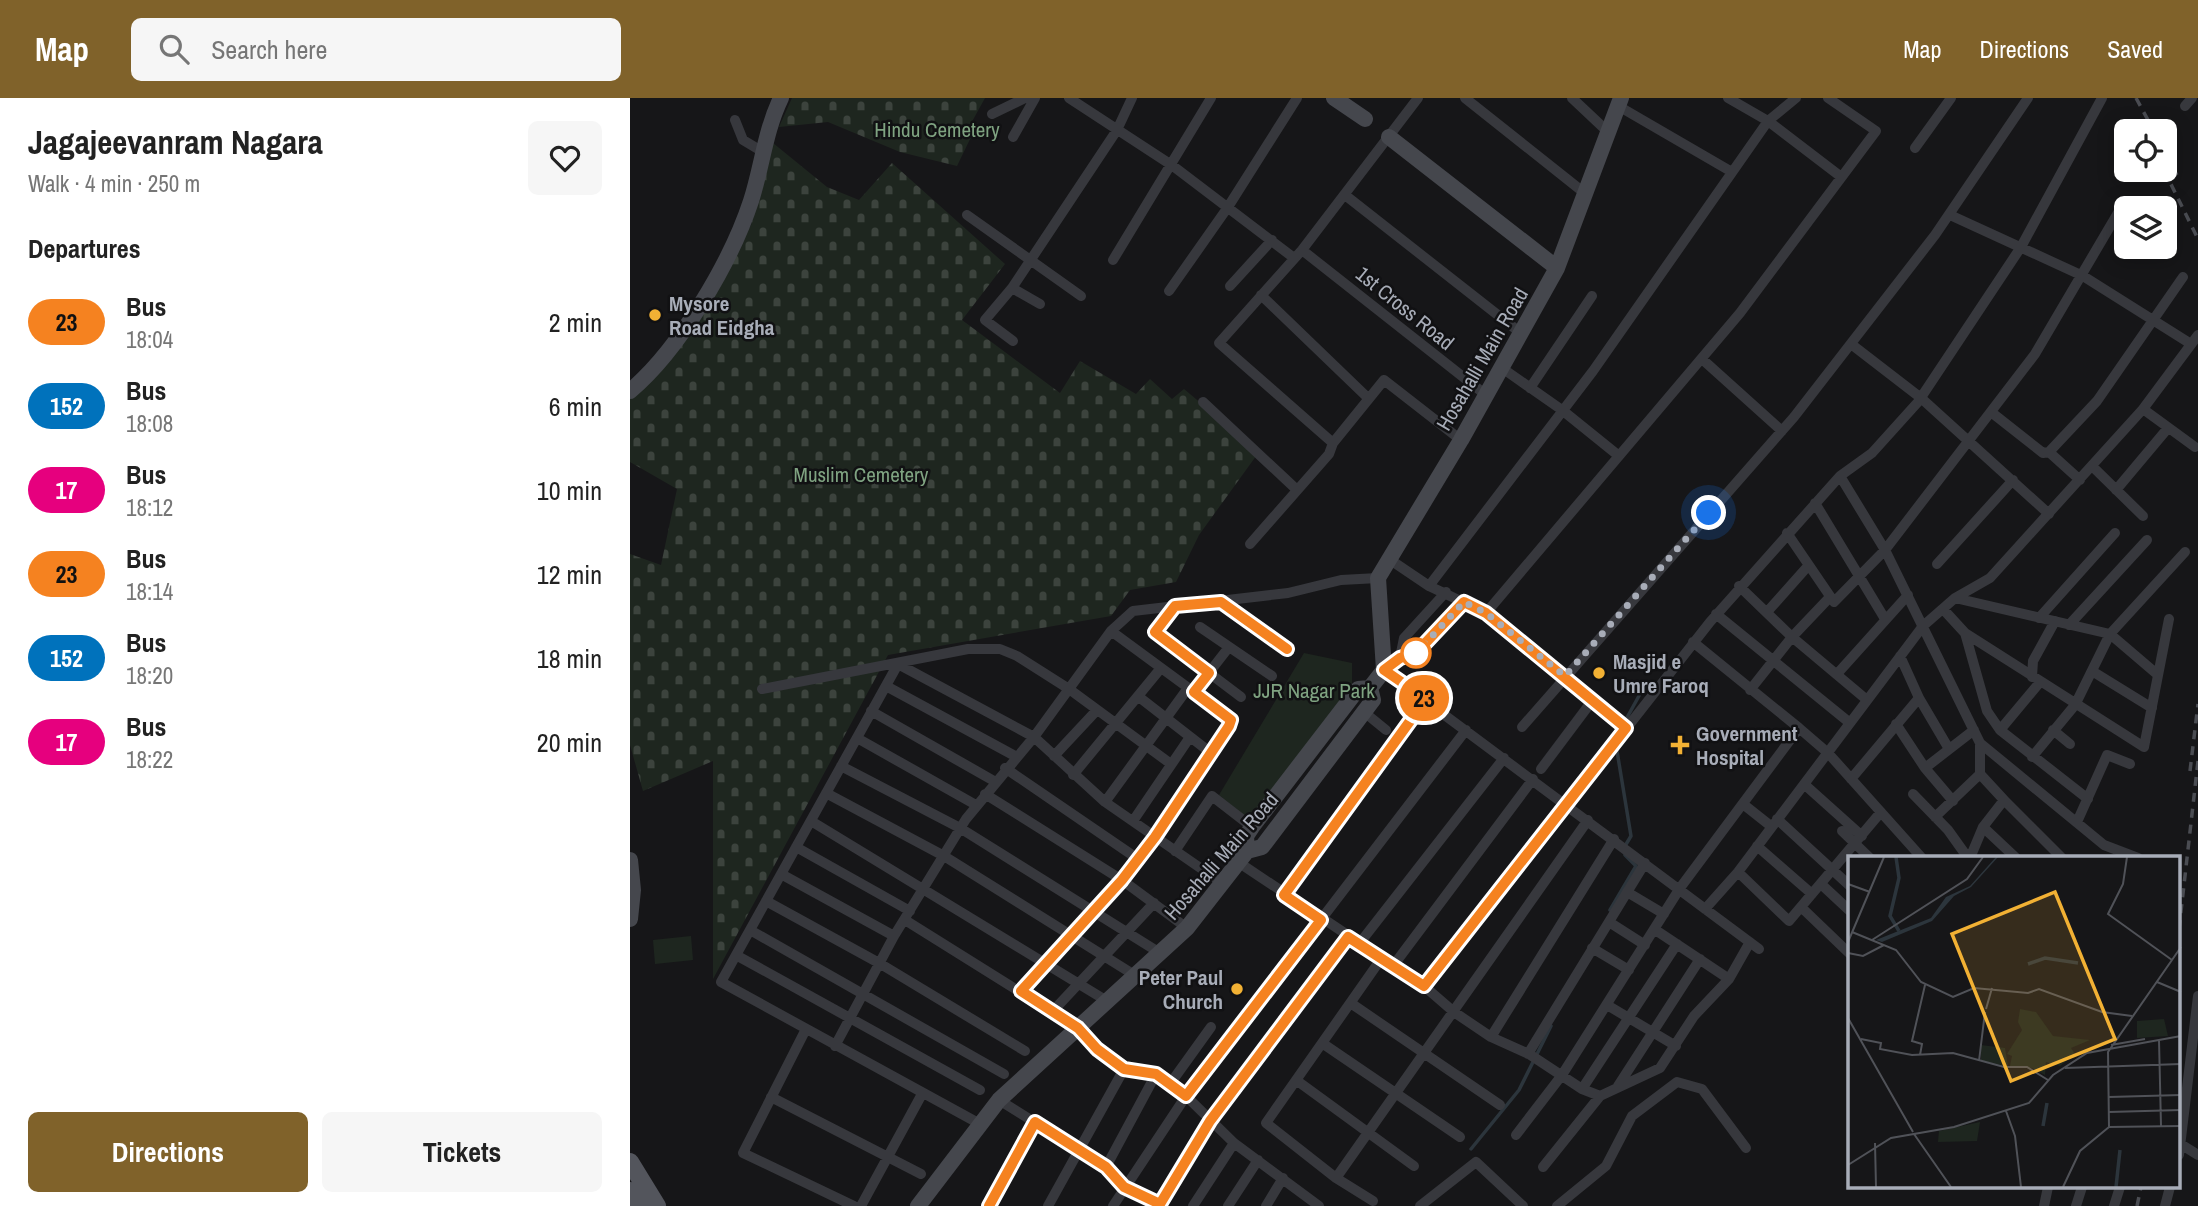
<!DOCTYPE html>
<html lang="en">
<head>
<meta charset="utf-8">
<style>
  :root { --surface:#fff; --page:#f6f6f6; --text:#222; --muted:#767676; --accent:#80622a }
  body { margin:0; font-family:"Archivo Narrow",sans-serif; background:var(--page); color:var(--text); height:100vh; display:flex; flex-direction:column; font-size:26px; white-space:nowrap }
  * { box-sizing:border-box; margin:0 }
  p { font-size:23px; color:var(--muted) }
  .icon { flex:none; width:38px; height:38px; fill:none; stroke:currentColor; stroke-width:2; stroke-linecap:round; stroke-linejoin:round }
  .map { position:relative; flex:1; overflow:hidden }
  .side { display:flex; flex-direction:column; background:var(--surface); width:630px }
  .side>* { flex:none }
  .badge { padding:0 14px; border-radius:23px; font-size:24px; line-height:46px }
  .buttons { position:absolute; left:1484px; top:21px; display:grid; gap:14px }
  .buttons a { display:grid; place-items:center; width:63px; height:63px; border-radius:10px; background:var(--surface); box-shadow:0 4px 18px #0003; font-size:35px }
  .you { position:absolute; width:35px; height:35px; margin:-18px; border:5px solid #fff; border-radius:50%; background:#1a73e8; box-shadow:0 0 0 10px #1a73e833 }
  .map>.badge { position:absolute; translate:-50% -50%; box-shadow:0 0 0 4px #fff }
  h2 { padding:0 28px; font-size:26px; line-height:63px }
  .round { display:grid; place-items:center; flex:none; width:74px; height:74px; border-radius:10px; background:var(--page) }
  .overview { display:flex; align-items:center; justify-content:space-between; height:119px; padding:0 28px }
  h1 { font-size:33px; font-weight:800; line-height:52px }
  .primary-button { display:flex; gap:14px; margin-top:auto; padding:14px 28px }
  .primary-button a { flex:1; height:80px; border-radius:10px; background:var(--accent); color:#fff; font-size:28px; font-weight:800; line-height:80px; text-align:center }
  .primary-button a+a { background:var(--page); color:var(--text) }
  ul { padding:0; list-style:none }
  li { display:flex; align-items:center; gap:21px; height:84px; padding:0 28px }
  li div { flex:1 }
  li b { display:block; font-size:26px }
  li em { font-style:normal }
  li .badge { min-width:77px; font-weight:700; text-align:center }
  header { display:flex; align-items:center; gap:42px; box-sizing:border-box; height:98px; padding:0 35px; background:var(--accent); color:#fff }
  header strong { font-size:33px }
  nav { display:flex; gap:38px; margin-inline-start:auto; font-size:24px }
  .search { width:490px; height:63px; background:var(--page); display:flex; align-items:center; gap:18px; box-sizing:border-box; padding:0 24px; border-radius:10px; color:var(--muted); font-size:26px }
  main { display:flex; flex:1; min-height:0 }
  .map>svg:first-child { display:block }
</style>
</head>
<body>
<header>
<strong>Map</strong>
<div class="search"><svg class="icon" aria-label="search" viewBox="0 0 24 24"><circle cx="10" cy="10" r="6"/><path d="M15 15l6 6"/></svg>Search here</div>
<nav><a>Map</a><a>Directions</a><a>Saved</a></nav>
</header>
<main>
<section class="side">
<div class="overview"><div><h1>Jagajeevanram Nagara</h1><p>Walk · 4 min · 250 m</p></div><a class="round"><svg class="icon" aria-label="heart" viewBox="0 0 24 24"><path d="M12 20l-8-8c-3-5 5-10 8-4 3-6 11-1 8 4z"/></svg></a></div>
<h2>Departures</h2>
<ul>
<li><span class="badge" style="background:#f58220;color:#111">23</span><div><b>Bus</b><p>18:04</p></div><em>2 min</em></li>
<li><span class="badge" style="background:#0072bc;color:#fff">152</span><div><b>Bus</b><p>18:08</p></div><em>6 min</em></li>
<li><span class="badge" style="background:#e6007e;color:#fff">17</span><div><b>Bus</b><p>18:12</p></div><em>10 min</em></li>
<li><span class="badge" style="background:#f58220;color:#111">23</span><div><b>Bus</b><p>18:14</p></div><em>12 min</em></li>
<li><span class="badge" style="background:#0072bc;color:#fff">152</span><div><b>Bus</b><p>18:20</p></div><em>18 min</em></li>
<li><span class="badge" style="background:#e6007e;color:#fff">17</span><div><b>Bus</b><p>18:22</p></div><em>20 min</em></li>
</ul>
<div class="primary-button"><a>Directions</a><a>Tickets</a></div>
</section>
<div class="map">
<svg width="1568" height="1108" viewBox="0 0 1568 1108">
  <defs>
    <pattern id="cemetery-stones" width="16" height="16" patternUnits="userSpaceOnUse" patternTransform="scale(1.75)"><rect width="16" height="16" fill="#1e261f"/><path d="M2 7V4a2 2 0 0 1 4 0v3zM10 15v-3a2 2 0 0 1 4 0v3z" fill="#3c433d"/></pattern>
  </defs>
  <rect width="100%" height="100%" fill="#161618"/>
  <!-- cemetery -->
  <path fill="url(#cemetery-stones)" d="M162 0H355L339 29 341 39 327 68 270 54 198 24 149 29Z
    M143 45 197 89 229 102 262 65 375 166 332 222 430 295 450 263 506 296 520 281 542 301 554 291 629 354 569 437 546 484 500 492 481 518 258 557 83 881V663L13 693 0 647V456L31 467 47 391 0 364V300L47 248 121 127Z"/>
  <!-- park -->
  <path fill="#1e261f" d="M674 555 722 565V586L621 723 589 697Z
    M61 838 63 862 25 866 23 842Z"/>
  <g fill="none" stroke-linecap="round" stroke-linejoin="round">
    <!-- stream -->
    <path stroke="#2c353c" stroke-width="3.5" d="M994 625 1015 587
      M986 647 1001 738 995 748
      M980 812 1006 768 995 757
      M841 1051 889 992 921 928"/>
    <!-- street -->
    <path stroke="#37383d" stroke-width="10" d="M439 0 543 68 664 160
      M835 0 957 97
      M942 0 977 33
      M1098 0 1138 23 1210 78
      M1555 8 1562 0
      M990 9 1102 74
      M362 16 395 0
      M105 22 113 42 133 54
      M383 39 405 0
      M1285 50 1321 0
      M715 97 892 236
      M337 117 451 198
      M1320 117 1453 178 1561 246
      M672 152 856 297
      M483 162 581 0
      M600 188 642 142
      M382 190 410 206
      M539 193 598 109 667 0
      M631 197 738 300
      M383 243 355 222 382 190 487 32 502 0
      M1221 246 1291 300 1419 416
      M1072 261 1152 333
      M872 270 932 312 989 358
      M900 290 962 198
      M573 304 666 391
      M1513 311 1565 349
      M1361 314 1413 355 1419 354 1467 303 1553 179
      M703 345 589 245 672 152 788 0
      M1419 354 1450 382
      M1462 368 1513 418
      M1210 378 1242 355 1288 304 1391 149 1472 0
      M1486 392 1538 330
      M1185 405 1255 521
      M1157 435 1204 504 1255 452 1405 256 1492 108
      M620 446 699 356 703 345 754 282 831 342
      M759 461 799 488
      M1307 466 1383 382
      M1109 488 1162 539 1237 602
      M1325 500 1480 536 1528 577
      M591 504 657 551
      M834 504 786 555 770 560 754 572 1129 851
      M545 508 525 534 611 599
      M1313 511 1335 535 1514 649 1539 521
      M1137 514 1178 468
      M856 515 1110 215 1246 33 1198 0
      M1086 516 1220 625
      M1409 520 1485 435
      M1439 527 1517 442
      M570 529 642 578
      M1335 535 1357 613 1370 632 1458 701
      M1063 544 1169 630
      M1270 558 1289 600 1319 651
      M770 560 774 540 816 494
      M1462 573 1522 610
      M1207 576 1278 497
      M1402 579 1403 563 1425 523
      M256 588 385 658
      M132 591 338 551H370L387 558 439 591 541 666
      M1120 592 1162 539 1200 499
      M564 594 599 549
      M509 599 581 655
      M241 613 364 683
      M734 614 756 632
      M1266 626 1295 670 1323 703
      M892 629 1164 319 1305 137 1398 0
      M996 630 856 515 799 488 963 273 1138 23 1166 0
      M1370 632 1410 584
      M1423 632 1440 646
      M227 640 346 707
      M424 658 467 612
      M1402 659 1445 607 1480 536 1555 454
      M211 668 330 730 530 855
      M375 670 508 761
      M1295 670 1344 632
      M911 671 962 603
      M443 677 531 570
      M1221 681 1289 600
      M1174 686 1232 738
      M196 695 314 758 506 878
      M355 696 492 782 557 830
      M1283 696 1318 732 1338 760
      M1374 702 1432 760
      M475 704 558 590
      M1113 706 1142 729
      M1305 719 1350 676
      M1147 721 1220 788
      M181 723 477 903
      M503 723 560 639
      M1447 724 1477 657 1500 666
      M1353 729 1386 760
      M1212 733 1240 760
      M1127 748 1182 796
      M166 749 280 813
      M545 753 582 698 622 729
      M1340 760 1353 729 1374 702 1350 676V645
      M608 764 794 888 824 914 861 939 899 956 952 991 1047 846
      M1108 774 1159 823 1251 714
      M151 776 264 838
      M1191 786 1220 813
      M997 794 1034 816
      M654 797 796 601
      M136 803 249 865 395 953
      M1171 809 1220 856
      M1075 811 1108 774 1293 528 1325 500 1360 480 1513 311 1568 237
      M275 822 448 930 467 951 494 971 526 976 556 998 604 1045 689 1108
      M979 824 1015 847
      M1024 831 1099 881
      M120 832 374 976
      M729 846 874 660
      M962 850 999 872
      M106 857 350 992
      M763 868 903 681
      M794 888 1080 524 1210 378 1255 452 1350 645 1474 747 1508 760
      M391 893 492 782 525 739 602 622 481 533
      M722 906 870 1007
      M977 907 1046 948
      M422 914 524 805
      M176 931 113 1055 224 1108
      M861 939 984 741
      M692 945 830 1039
      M205 948 264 838 336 721 404 639 481 533 503 513 658 495 711 482 748 480
      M898 956 1015 765
      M666 982 784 1068
      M540 986 581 929
      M988 988 1070 861
      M952 991 970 998 1030 970 1064 918 1099 881 1120 844
      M141 999 291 1076
      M369 1002 476 1069 494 1089 533 1108
      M350 1026 91 884 268 566 404 639 475 704 592 785
      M886 1037 932 977 1050 790 1169 630 1198 655 1292 760
      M1552 1047 1568 1057
      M1549 1057 1568 898
      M476 1069 526 976
      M913 1069 970 998
      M706 1080 958 722
      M743 1103 706 1080 636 1025 751 861
      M530 1106 581 1023 718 839
      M231 1108 292 996
      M359 1108 405 1024
      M418 1108 494 971
      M483 1108 556 998 836 632
      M563 1108 604 1045
      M598 1108 628 1062
      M636 1108 653 1080
      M790 1108 846 1064 893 1108
      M927 1108 976 1068 1002 1018 1047 984 1072 991 1116 1050
      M1414 1108 1418 1089
      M1446 1108 1452 1089
      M1484 1108 1490 1089
      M1535 1108 1540 1089"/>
    <!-- secondary -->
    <path stroke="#45474d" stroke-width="16" d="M704 0 735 21
      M759 39 927 170
      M0 293C49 252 101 164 121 103 132 69 135 33 151 0
      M617 753 616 738 622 729 728 591 740 590
      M0 762 3 792 0 821
      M288 1108 369 1002 557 830 617 753 632 749 743 602 740 590 754 572 748 480 831 342 927 170 991 0"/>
    <!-- primary -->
    <path stroke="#53555c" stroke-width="18" d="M0 1064 27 1108
      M0 1093 9 1108"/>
    <!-- rail -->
    <path stroke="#4a4c52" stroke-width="3.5" stroke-dasharray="9 7" stroke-linecap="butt" d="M1506 0 1524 33
      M1535 55 1548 79
      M1534 72 1568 141
      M1560 673 1568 606
      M1549 831 1568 663
      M1507 1108 1511 1089"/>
  </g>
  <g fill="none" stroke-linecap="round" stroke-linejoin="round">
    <defs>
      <path id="line" d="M359 1108 405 1024 476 1069 494 1089 530 1106 580 1023 718 839 794 888 996 630 856 515 834 504 786 555 770 560 754 572 796 601 654 797 691 822 556 998 526 976 494 971 467 951 448 930 391 893 492 782 525 739 599 628 601 622 564 594 579 575 525 534 545 508 591 504 657 551"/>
    </defs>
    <!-- line casing -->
    <use href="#line" stroke="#fff" stroke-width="16"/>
    <!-- line -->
    <use href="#line" stroke="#f58220" stroke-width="10"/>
    <!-- walk -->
    <path stroke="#a8adb8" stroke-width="7" stroke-dasharray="0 12.6" d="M786 555 834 504 856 515 935 578 1079 415"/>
  </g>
  <!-- markers -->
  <g fill="#f2b134" stroke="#111113" stroke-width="2.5">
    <circle cx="25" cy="217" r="7"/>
    <circle cx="969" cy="575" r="7"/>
    <path d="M1046.5 636.5h7v7h7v7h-7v7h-7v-7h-7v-7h7z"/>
    <circle cx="607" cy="891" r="7"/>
  </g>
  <circle fill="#fff" stroke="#f58220" stroke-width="3.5" cx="786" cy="555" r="14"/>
  <g text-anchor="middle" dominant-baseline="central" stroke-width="5" stroke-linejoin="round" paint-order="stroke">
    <!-- park labels -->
    <g font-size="21" fill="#7fa381" stroke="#111113">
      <text x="307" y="31">Hindu Cemetery</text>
      <text x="231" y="376">Muslim Cemetery</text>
      <text x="684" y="592">JJR Nagar Park</text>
    </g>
    <!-- poi labels -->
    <g font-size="21" font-weight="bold" fill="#a8adb8" stroke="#111113" text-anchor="start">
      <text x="39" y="205">Mysore<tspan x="39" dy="24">Road Eidgha</tspan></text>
      <text x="983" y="563">Masjid e<tspan x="983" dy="24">Umre Faroq</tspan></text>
      <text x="1066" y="635">Government<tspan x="1066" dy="24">Hospital</tspan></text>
      <text x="593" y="879" text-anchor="end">Peter Paul<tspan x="593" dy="24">Church</tspan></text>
    </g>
    <!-- street labels -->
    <g font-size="21" fill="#a8adb8" stroke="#111113">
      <text transform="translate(775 210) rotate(39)">1st Cross Road</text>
      <text transform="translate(852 261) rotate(-60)">Hosahalli Main Road</text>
      <text transform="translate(591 758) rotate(-49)">Hosahalli Main Road</text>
    </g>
  </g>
  <!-- overview -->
  <g transform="translate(1218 758)">
    <rect width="332" height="332" fill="#161618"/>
    <path d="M172 153 188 156 205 180 242 184 223 192 227 198 212 210 198 206 197 219 184 212 162 210 164 200 159 198 174 174 170 166ZM133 189 157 192 160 210 133 205ZM132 266 129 285 90 286 91 275Z" fill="#1e261f"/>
    <path d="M316 163 320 180 289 182V165Z" fill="#1e261f"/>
    <path d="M148 1H150L123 31 106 40 84 65 34 86 28 84 83 62 98 41 122 30Z" fill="#2c353c"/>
    <path fill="none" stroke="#2c353c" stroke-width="3.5" d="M48 1 51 22 42 60 51 75M180 108 197 102 230 107M195 270 199 247M268 331 272 294"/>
    <path fill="none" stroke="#505258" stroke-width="2" d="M279 1 275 28 260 58 324 104M0 28 22 36M4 76 48 94 73 126 105 141 126 132 180 137 191 133 254 156 284 160M24 84 119 23 135 1M0 86 36 1M333 91 260 196 261 271 333 270M0 97 15 100 36 89M309 126 333 136M138 153 144 132M0 162 65 276M13 183 33 187 32 193 64 199 105 197 156 211H179L200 224M311 184 313 270M263 189 297 183M72 199 74 188 64 185 77 129M131 205 137 156M217 212 333 208M261 241 333 239M158 255 167 280 173 331M261 256 333 254M66 278 103 331M27 287 28 331M0 309 43 282 106 271 181 247 205 219 239 197 333 180M215 331 232 295 261 271"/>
    <path fill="#f2b134" fill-opacity="0.15" stroke="#f2b134" stroke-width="3.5" d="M207 36 267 183 163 225 104 78Z"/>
    <rect width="332" height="332" fill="none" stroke="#a8adb8" stroke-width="3.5"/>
  </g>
</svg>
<div class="buttons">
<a><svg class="icon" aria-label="locate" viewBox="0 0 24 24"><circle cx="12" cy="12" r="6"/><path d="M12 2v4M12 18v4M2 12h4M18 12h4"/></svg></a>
<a><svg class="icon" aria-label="layers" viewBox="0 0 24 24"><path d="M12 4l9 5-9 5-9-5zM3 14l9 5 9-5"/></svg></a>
</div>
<div class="you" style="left:1079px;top:415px"></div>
<b class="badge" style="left:794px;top:600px;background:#f58220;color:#111">23</b>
</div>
</main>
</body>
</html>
